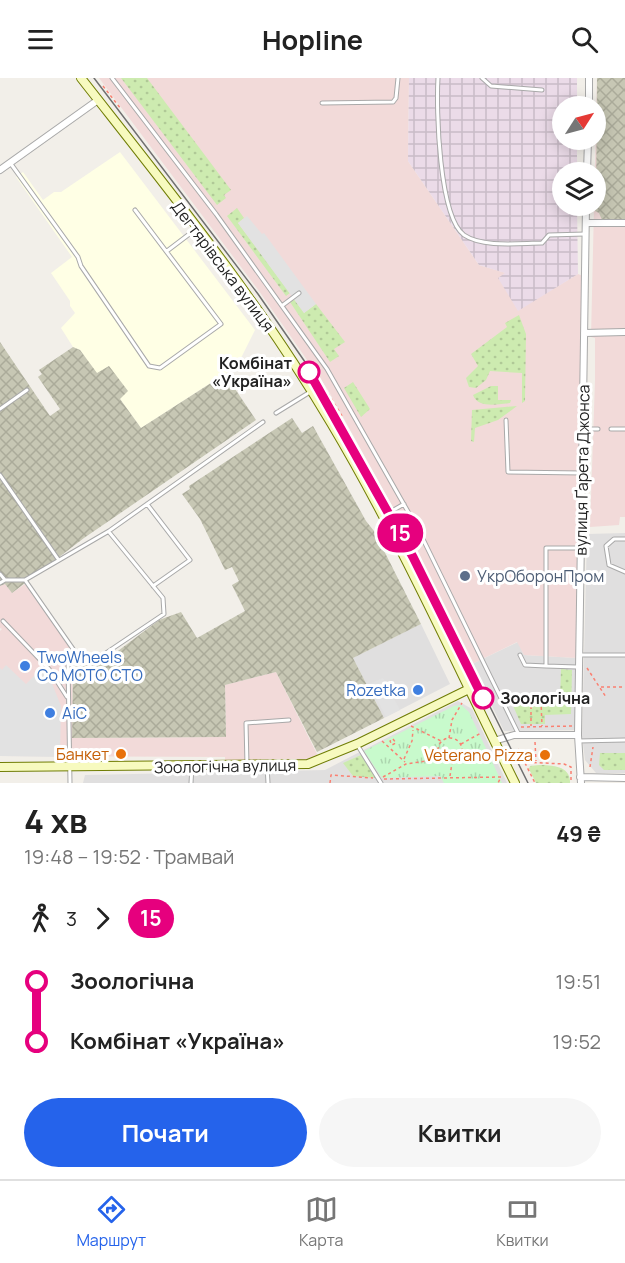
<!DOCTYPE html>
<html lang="uk">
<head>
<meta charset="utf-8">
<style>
  :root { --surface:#fff; --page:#f6f6f6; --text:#222; --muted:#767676; --line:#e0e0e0; --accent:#2563eb }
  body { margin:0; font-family:Manrope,sans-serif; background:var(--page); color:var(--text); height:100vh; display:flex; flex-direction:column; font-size:22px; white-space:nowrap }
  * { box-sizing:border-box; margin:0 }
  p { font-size:20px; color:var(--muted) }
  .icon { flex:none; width:33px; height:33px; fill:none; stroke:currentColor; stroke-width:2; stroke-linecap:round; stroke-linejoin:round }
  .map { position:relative; height:705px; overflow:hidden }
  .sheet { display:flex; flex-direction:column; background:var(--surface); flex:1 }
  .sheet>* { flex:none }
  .badge { padding:0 12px; border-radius:20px; font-size:21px; line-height:39px }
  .needle { width:39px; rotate:54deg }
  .buttons { position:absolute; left:552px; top:18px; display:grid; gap:12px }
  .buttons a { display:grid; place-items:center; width:54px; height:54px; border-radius:50%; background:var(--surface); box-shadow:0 3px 15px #0003; font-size:30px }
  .map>.badge { position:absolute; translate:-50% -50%; box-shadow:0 0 0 3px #fff }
  .legs { display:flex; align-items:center; gap:9px; height:66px; padding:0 24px; font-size:20px }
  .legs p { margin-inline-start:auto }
  .headline { display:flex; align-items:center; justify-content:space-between; height:102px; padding:0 24px }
  h1 { font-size:33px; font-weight:700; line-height:45px }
  .primary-button { display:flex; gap:12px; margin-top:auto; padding:12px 24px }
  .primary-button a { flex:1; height:69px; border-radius:36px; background:var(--accent); color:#fff; font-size:24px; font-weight:700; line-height:69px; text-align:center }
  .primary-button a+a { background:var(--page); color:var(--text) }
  ul { padding:0 24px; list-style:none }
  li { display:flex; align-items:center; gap:21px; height:60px; font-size:22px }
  li i { display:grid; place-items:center; width:9px; height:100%; margin:0 8px; background:currentColor }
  li i::after { content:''; width:15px; height:15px; margin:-8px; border:4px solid; border-radius:50%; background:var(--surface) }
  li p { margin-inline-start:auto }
  li:first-child i { background:linear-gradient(#0000 50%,currentColor 0) }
  li:last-child i { background:linear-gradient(currentColor 50%,#0000 0) }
  header { display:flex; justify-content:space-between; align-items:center; height:78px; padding:0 24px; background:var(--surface); font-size:27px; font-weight:700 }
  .tabs { display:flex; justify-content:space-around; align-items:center; height:84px; border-top:2px solid var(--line); background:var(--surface); font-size:16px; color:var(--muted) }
  .tabs a { display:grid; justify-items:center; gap:3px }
  .tabs .active { color:var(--accent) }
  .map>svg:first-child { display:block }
</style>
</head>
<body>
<header><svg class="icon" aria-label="menu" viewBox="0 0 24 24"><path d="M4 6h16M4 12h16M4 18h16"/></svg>Hopline<svg class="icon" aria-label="search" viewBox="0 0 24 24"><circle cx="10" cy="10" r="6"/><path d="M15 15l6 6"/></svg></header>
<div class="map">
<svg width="625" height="705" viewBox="0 0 625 705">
  <defs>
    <pattern id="industrial-grid" width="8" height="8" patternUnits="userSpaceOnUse" patternTransform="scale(1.5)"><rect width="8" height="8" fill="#ebdbe8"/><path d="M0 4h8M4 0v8" fill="none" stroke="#c9bcc7"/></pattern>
    <pattern id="construction-cross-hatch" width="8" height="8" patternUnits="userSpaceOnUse" patternTransform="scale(1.5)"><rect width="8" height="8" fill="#c7c7b4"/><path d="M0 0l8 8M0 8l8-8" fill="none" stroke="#abab9a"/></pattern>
    <pattern id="grass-dots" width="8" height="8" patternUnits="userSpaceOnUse" patternTransform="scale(1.5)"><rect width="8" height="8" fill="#cdebb0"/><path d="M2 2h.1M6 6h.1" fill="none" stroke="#b0c997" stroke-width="1.8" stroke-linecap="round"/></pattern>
    <pattern id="park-tufts" width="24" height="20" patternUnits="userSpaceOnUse" patternTransform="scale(1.5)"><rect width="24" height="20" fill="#c8facc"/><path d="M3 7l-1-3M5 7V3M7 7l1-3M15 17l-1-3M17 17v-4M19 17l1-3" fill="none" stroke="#acd6af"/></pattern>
  </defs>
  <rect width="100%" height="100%" fill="#f2efe9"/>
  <!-- residential -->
  <path fill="#e0dfdf" d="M625 455V695H596L585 682 582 658 587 456Z
    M421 546 450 606 384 640 353 580Z
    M518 564 524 577 577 580 576 652 504 653 472 586Z
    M458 623 472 631 507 705H83L85 697 325 692Z"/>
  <!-- commercial -->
  <path fill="#f2dad9" d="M99 0H409L408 83 479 187 506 195 499 200 518 232 578 196 583 198 577 580 524 577 517 564 472 586 401 444 328 312 259 213Z
    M597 0H625V439H620L619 447 590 449 595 302V260L591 259Z
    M5 506 12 515 25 506 72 573 73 660 226 659 225 607 276 594 318 678 308 683 225 684V679L0 678V553L2 551 0 550V508Z"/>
  <!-- industrial -->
  <path fill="url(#industrial-grid)" d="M409 0H577V28H562V62H577V94H562V128H577L578 196 518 233 498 200 505 195 479 187 408 83Z"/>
  <!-- education -->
  <path fill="#ffffe5" d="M120 74 255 252 237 288 141 350 120 321 109 288 97 296 80 272 73 269 61 250 75 235 70 228V223L51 195 72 179 16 99 23 94 43 122 54 114H61Z"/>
  <!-- construction -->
  <path fill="url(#construction-cross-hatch)" d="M597 0H625V142H602L599 135 593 132V128H596Z
    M0 264 50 338 60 331 38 299 42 296 39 292 73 269 80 272 97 295 109 288 128 313 120 321 141 350 225 296 256 342 84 460 12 515 5 506 0 508Z
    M292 340 302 355 313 348 366 443 374 453 421 546 353 580 384 640 317 674 276 594 225 607 226 659 72 660 73 589 102 585 159 542 181 534 197 560 245 533 232 507 239 503 232 489 225 492 200 441 182 416 190 411 189 408Z"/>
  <!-- grass -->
  <path fill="url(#grass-dots)" d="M121 0H147L231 112 224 117 226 120 217 127Z
    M237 130 244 140 238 145 290 215 286 218 227 138Z
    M294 221 304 235 316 226 345 264 334 271 339 278 330 284 290 224Z
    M519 237 526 256 525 323 522 325V295L490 293 486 302 476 310 469 309 466 300 478 288 471 276 507 249 505 245Z
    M353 304 370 331 361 339 344 310Z
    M491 308H498V322H511L510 325C499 326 478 331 473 317Z
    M517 328 498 342 475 350 474 364 471 363 472 332Z
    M561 591 572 592 571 636 545 637V646H521L511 623H532L536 615H540V623L560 624Z
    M600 675H625V692H604L599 687Z
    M361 677 377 700 353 698 343 685Z
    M539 687C552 687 571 688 570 705H536L529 691 530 688Z"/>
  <!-- park -->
  <path fill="url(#park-tufts)" d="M461 627 469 634 502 705H444L440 698 382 700 364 673 454 628Z"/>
  <!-- parking -->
  <path fill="#e2e2e2" d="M247 138 262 156 264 155 316 226 304 235 238 145Z
    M6 587 26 606 41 591 51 603 61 628 60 679 0 678V590L2 592Z
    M383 600 400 632 386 639 369 606Z"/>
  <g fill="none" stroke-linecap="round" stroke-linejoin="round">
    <defs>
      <path id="lane" d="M112 0 216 136 327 291 419 453 519 657
        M438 0C436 31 439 139 464 157 483 170 521 165 542 165L549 157 585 156
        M482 0 491 8 542 12
        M322 25 393 24 396 20 398 0
        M11 86 78 179 81 188 149 288 160 290 221 246 135 132
        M167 173 196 151
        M283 227 299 215
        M0 331 27 312
        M276 335 310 314
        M506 342 508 394 582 395
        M584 351H598
        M611 351H625
        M0 397 58 481
        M147 426 190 482 153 508
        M385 437 404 426
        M625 461H614L606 468 609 487 625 494
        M0 496 5 502H25L109 453 263 344
        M25 502 80 581 103 577 164 536 163 520 109 454
        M0 505 5 502
        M3 543 49 591 67 619
        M520 577 525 587 546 588
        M579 577H625
        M68 585 70 705
        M577 589 546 588V470H579
        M578 663 625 662
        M358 668 381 705
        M247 687 246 645 289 642
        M267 688 268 705
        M191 705 192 689"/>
      <path id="street" d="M589 28V0
        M0 92 98 22
        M587 94 588 62
        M586 145H625
        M584 255 625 254
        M494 663 514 657H578
        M580 699 625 700
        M581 705 578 657 586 128"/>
      <path id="secondary" d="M81 0C168 111 259 223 331 345 400 461 455 584 515 705
        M0 689 308 686 357 666 469 611"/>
    </defs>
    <!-- lane casing -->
    <use href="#lane" stroke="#a9a9a9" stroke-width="5"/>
    <!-- street casing -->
    <use href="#street" stroke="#a9a9a9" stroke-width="8"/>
    <!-- secondary casing -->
    <use href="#secondary" stroke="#707d05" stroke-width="10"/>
    <!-- path -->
    <path stroke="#fa8072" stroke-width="1.5" stroke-dasharray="3 3" stroke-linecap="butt" d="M103 8 121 31
      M311 297 315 294 342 338
      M587 590 606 619
      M601 609H625
      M531 616V648
      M508 621 572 623
      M541 623 542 648
      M411 648 441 663
      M521 649 573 648
      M449 660 452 642 462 625
      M438 672a12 12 0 1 1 24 0a12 12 0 1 1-24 0Z
      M393 661 396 665 392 667 390 663Z
      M382 663 405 684
      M535 664 536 683
      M461 666 481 655
      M518 671 524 684 564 686 571 689V705
      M463 674 491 678
      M404 681 412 663 413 652
      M525 685 535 705
      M590 689 593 669
      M450 698 452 685
      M383 699 406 686 426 683 439 677
      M384 701 501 699 498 705
      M330 705 331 697 373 700"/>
    <!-- lane -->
    <use href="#lane" stroke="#fff" stroke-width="3"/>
    <!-- street -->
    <use href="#street" stroke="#fff" stroke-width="6"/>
    <!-- secondary -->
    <use href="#secondary" stroke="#f7fabf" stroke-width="8"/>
    <!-- tram -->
    <path stroke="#707070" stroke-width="1.5" d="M94 0 258 216 323 310 415 478 528 705"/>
  </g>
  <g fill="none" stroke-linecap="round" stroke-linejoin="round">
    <defs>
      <path id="line-1" d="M309 294 413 479 483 620"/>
    </defs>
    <!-- line-1 casing -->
    <use href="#line-1" stroke="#fff" stroke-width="14"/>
    <!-- line-1 -->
    <use href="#line-1" stroke="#e6007e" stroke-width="9"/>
  </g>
  <!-- markers -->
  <g fill="#fff" stroke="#e6007e" stroke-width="3">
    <circle cx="309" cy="294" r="10"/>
    <circle cx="483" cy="620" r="10"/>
  </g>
  <circle fill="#5c6f8a" stroke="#fff" stroke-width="2" cx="465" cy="498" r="6"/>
  <g fill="#3f7fe0" stroke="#fff" stroke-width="2">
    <circle cx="25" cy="588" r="6"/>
    <circle cx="418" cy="612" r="6"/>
    <circle cx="50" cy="635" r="6"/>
  </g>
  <g fill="#e8710a" stroke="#fff" stroke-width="2">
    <circle cx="121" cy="676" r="6"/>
    <circle cx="545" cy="677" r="6"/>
  </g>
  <g text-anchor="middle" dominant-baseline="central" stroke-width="6" stroke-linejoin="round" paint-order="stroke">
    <!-- street labels -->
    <g font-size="16" fill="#222" stroke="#fff">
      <text transform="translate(223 188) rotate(53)">Дегтярівська вулиця</text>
      <text transform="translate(582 392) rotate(-89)">вулиця Ґарета Джонса</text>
      <text transform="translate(225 688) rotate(-1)">Зоологічна вулиця</text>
    </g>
    <!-- stop labels -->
    <g font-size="16" font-weight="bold" fill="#222" stroke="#fff" text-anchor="end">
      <text x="292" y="285">Комбінат<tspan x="292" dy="18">«Україна»</tspan></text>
      <text x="500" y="620" text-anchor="start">Зоологічна</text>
    </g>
    <!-- service labels -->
    <g font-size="16" fill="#4e5e75" stroke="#fff" text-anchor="start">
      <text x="477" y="498">УкрОборонПром</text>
    </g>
    <!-- shop labels -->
    <g font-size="16" fill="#366cbe" stroke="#fff" text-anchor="start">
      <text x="37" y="579">TwoWheels<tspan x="37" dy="18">Co МОТО СТО</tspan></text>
      <text x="406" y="612" text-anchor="end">Rozetka</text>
      <text x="62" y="635">АіС</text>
    </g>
    <!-- food labels -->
    <g font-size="16" fill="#c56008" stroke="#fff" text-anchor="end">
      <text x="109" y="676">Банкет</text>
      <text x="533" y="677">Veterano Pizza</text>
    </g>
  </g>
</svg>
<div class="buttons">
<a><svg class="needle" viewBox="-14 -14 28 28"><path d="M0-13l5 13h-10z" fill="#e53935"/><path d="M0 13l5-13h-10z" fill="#767676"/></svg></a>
<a><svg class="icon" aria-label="layers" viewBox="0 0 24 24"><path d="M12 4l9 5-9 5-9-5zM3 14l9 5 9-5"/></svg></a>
</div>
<b class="badge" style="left:400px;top:455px;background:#e6007e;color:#fff">15</b>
</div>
<section class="sheet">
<div class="headline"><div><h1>4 хв</h1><p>19:48 – 19:52 · Трамвай</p></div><b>49 ₴</b></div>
<div class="legs"><svg class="icon" aria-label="walk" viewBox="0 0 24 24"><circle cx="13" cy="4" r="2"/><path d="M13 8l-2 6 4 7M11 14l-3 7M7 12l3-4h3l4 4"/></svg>3<svg class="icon" aria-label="forward" viewBox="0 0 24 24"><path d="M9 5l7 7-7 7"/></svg><b class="badge" style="background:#e6007e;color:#fff">15</b></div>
<ul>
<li><i style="color:#e6007e"></i><b>Зоологічна</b><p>19:51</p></li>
<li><i style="color:#e6007e"></i><b>Комбінат «Україна»</b><p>19:52</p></li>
</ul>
<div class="primary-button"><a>Почати</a><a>Квитки</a></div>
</section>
<nav class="tabs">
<a class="active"><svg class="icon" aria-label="directions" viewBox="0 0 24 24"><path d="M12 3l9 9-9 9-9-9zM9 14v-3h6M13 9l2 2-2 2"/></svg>Маршрут</a>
<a><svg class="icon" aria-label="map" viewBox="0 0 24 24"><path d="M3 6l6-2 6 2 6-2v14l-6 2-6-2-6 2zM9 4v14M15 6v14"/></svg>Карта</a>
<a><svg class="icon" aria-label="tickets" viewBox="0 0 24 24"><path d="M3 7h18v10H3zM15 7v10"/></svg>Квитки</a>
</nav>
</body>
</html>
